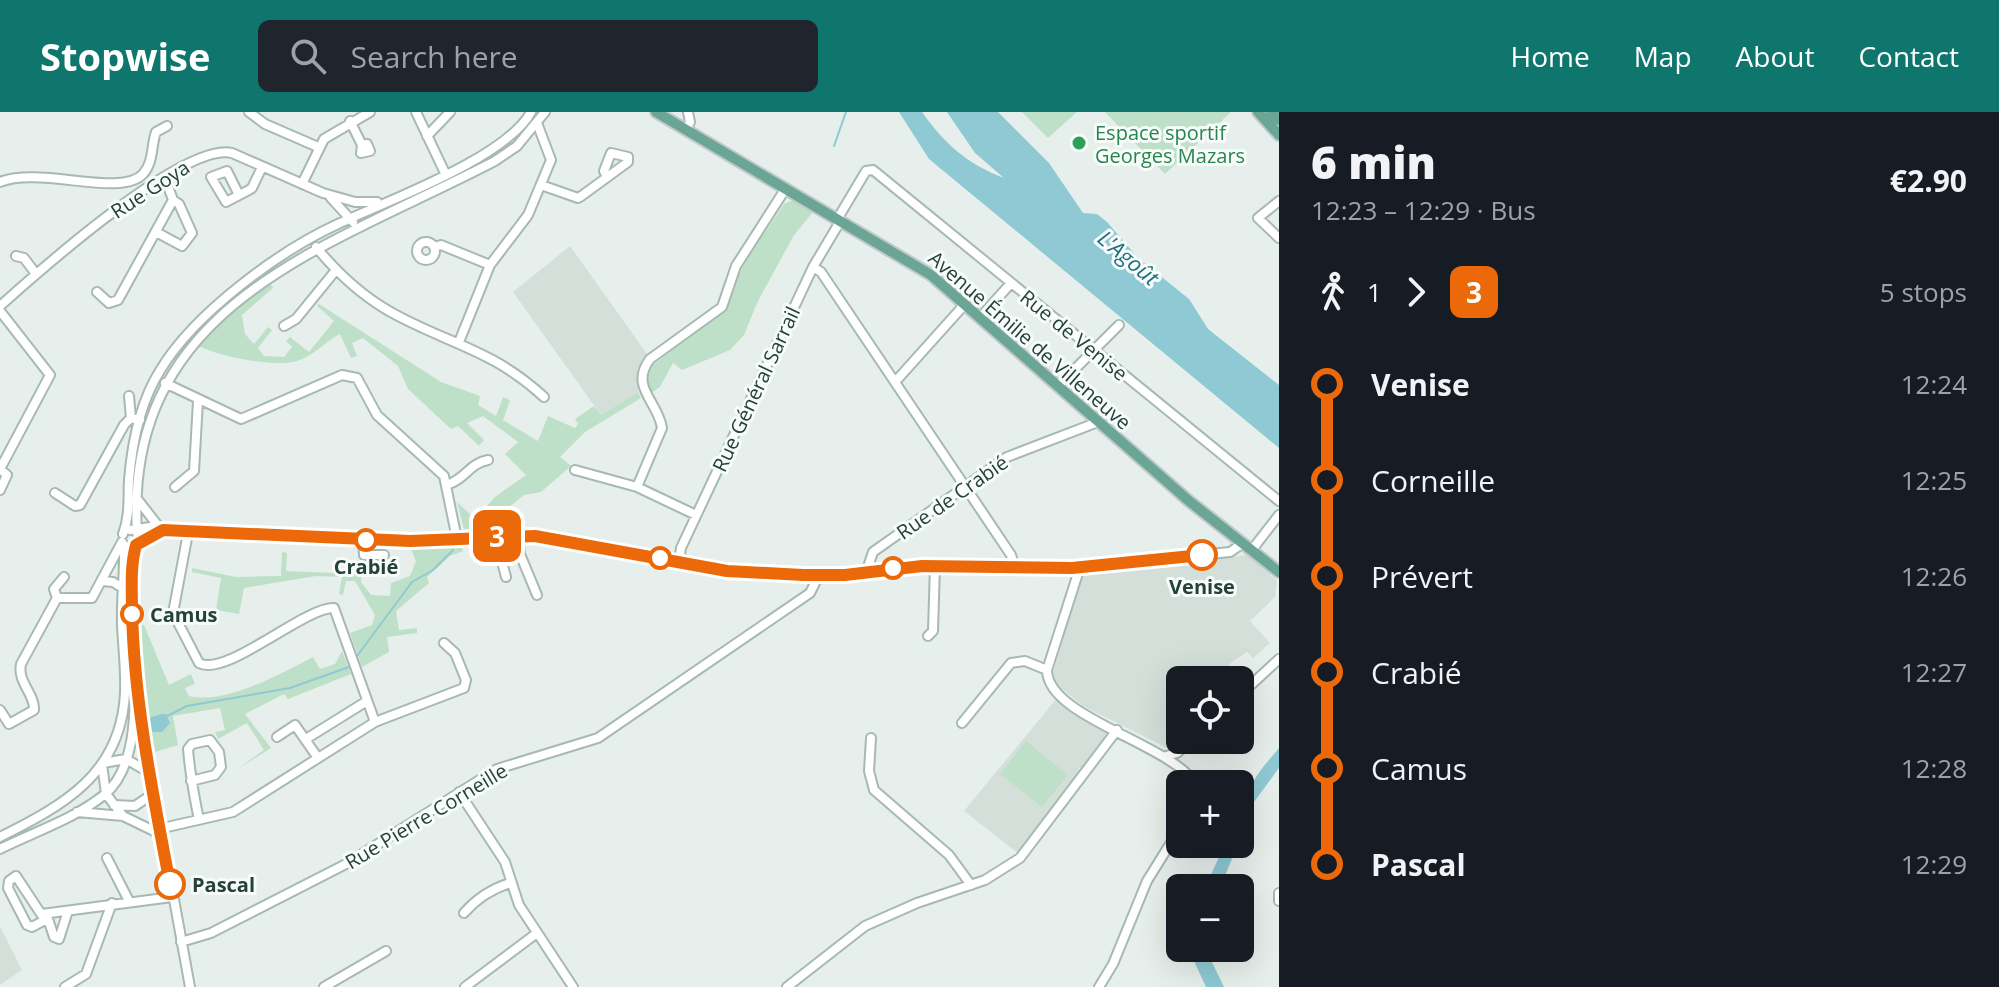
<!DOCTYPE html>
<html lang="en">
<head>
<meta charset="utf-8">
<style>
  :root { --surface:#171b24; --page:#20242c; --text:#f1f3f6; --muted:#9ea1a6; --accent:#0f766e }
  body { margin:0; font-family:"Open Sans",sans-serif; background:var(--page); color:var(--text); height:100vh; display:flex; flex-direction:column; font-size:30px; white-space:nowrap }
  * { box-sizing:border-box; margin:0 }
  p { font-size:26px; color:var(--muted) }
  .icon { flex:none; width:44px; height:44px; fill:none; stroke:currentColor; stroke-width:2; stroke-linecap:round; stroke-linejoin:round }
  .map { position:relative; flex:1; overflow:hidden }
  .panel { display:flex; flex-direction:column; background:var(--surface); width:720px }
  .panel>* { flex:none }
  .badge { padding:0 16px; border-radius:12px; font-size:28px; line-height:52px }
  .tools { position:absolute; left:1166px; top:554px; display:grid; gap:16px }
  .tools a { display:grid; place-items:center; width:88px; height:88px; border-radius:12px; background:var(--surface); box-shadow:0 8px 32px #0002; font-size:40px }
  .map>.badge { position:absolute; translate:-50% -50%; box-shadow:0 0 0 4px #fff }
  .legs { display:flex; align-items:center; gap:12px; height:88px; padding:0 32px; font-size:26px }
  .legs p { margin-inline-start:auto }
  .headline { display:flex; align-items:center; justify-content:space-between; height:136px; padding:0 32px }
  h1 { font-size:44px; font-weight:800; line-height:60px }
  ul { padding:0 32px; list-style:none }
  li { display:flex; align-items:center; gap:28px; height:96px; font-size:30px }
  li i { display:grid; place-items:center; width:12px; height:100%; margin:0 10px; background:currentColor }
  li i::after { content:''; width:20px; height:20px; margin:-10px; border:6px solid; border-radius:50%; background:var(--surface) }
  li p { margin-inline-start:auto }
  li:first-child i { background:linear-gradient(#0000 50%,currentColor 0) }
  li:last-child i { background:linear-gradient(currentColor 50%,#0000 0) }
  header { display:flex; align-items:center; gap:48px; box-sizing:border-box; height:112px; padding:0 40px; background:var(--accent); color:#fff }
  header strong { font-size:38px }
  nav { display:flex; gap:44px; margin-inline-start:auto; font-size:28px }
  .search { width:560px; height:72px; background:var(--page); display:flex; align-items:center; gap:20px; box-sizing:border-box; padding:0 28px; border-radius:12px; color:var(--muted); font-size:30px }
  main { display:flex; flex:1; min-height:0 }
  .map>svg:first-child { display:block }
</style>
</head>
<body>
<header>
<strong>Stopwise</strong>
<div class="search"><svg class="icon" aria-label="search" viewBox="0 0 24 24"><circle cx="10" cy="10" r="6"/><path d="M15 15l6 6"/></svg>Search here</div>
<nav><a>Home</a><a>Map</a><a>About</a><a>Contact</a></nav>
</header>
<main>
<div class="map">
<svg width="1279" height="875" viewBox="0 0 1279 875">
  <rect width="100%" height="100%" fill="#e6efeb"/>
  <!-- built -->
  <path fill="#d4dfda" d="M570 134 647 242 637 258 638 280 601 303 513 180Z
    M1248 443 1277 469 1275 485 1250 509 1270 531 1253 546 1247 540 1232 550 1221 561 1227 568H1180V628H1188L1175 640 1083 594 1055 571 1053 561 1083 462Z
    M1057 586 1107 618V623L1084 656H1079L1077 666 1019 742 964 699Z
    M0 814 22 858 0 873Z"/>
  <!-- green -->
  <path fill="#bfe0c8" d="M1022 0H1077L1048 26Z
    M1105 0H1231L1165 62Z
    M793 88 813 100 794 123 757 191 744 223 730 238 682 258 673 251 660 275 651 281 646 268 650 255 723 200 745 150 784 92Z
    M270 171 273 176 242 203 245 222 254 232 268 215 272 218 258 236 264 244 284 245 292 235 286 229 290 225 309 240 334 209 317 194 319 192 441 270 480 284 478 293 496 304 503 285 510 288 503 308 538 329 548 304 575 316 578 312 575 307 594 294 601 303 638 280 641 286 585 320 560 345 571 354 541 380 524 383 486 414 487 418 464 417 457 390 475 407 495 385 526 363 505 342 518 330 483 304 467 311 484 328 479 334 458 314 451 317 408 277 398 254 363 226 352 231 357 244 351 246 340 222C324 230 314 244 297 249 275 256 216 244 197 233L232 199Z
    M453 432 461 434 463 439 450 444 427 465 429 471 396 499 399 518 417 516V521L387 525 389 540 362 555 350 521 372 513 375 503 355 469H346L343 483 339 482 342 465 316 464 244 476 239 502 216 498 221 466 192 460V456L236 465 281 464 282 440 287 441 286 459 356 462 357 448H362L361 470 371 483 390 484 391 471 410 464 416 449 410 435Z
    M136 513H144L169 573 191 562 195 572 185 576 189 584C224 593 281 562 313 545L320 557 335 552 342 539 351 562 288 587 284 582 245 602 271 636 236 658 264 638 247 611 218 627 215 620 225 618 220 596 173 604 178 633 155 640 140 579Z
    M1026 629 1068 663 1042 695 1000 662Z"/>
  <!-- water -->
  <path fill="#8ec9d4" d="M899 0H922C944 31 967 52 1004 66L975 41 947 0H998L1049 51 1083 101 1097 102 1107 110 1138 146 1189 187 1208 217 1279 273V336L929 47Z
    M161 602H166L170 611 162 620H152L149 606Z
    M1279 636V656L1254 690 1240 728C1240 685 1251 668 1279 636Z
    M1225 732H1238L1220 776H1201L1203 767 1208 769Z
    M1188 836H1205L1224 875H1206Z"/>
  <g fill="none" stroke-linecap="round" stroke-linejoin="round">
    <!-- stream -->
    <path stroke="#8ec9d4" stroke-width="2" d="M834 34 846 0
      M357 544 412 470 433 458 453 438
      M167 604 187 594 290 576 349 555"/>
    <defs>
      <path id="minor" d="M249 0 265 12 318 35
        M416 0 445 61
        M350 9 362 33 361 41 370 39 367 32 362 33
        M686 18 690 10 688 0
        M427 24 450 0
        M0 70C40 54 121 86 143 62 154 50 151 33 156 20L167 14
        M302 72 324 27 370 0
        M541 73 578 86 580 85 628 50V45L611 41 604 59 607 65
        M239 83 227 59 211 65 226 90 249 78 252 76 262 55
        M331 86 353 110
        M1279 89 1258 106 1279 126
        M838 106 866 59 873 58 1279 389
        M156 120 182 134 192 121 179 92 173 88
        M417 139a9 9 0 1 1 18 0a9 9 0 1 1-18 0Z
        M316 135C339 163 368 189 400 205 456 234 495 240 544 285
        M434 135 441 133 490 153
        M16 144 24 146 36 162
        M813 155 821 160 1011 443 1015 456
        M97 180 109 191 118 188 173 88 165 66
        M0 194C38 160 184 30 232 41L323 81 355 90H377
        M0 199 50 263 0 357 7 363 0 378
        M980 206 1011 171
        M284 214 296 207 336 158
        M459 230 490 153 528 103 551 48 537 11
        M895 270 965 192
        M165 271 241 307 342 263 357 266 377 303 444 364 457 427
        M1058 274 1119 213
        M129 284 131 306
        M575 358 637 375 696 403
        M449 372C465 367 470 351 488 348
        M175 375 194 359 198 289
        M637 375 662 316C658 289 629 275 650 247L722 195 736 154 786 76
        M55 381 75 394 80 393 124 313 131 306 140 308
        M138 388 159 415
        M130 418 150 415 188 421 410 429 535 424 727 459 803 463H845L922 454 1072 456 1230 440 1242 432
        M137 421C123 190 329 136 495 49L517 34 545 0
        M188 421 173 501 199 551C226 566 304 495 334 496L375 610
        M123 422C130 404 128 386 129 368 132 331 141 288 161 257 195 201 279 139 338 112 387 89 506 46 531 0
        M518 423 520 442 537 483
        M495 424 506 465
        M138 428 162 418
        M363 428 364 443H384
        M1251 439 1279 403
        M679 450 681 436 813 155 841 108
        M1080 455 1047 558C1047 605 1169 631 1196 672
        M866 461 873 440 1007 345 1098 310
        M102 469 113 470 124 477
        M57 486 54 477 64 465
        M928 524 933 519 935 454
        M1240 583 1279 547
        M138 590 190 875
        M0 598 9 612 34 598C35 582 17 570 21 552L57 486H92L122 430
        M962 611 1011 551 1025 549 1047 558
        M277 625 295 613 318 646
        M871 626 869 659 874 678 949 743 971 773
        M306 627 367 589
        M1166 644 1177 641 1192 628
        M103 651 126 647 150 661
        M102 652 106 682 123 704
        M191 669 215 663 221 655 219 640 210 628 192 632 188 637C190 661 194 684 199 708
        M459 680 505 750 519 793 573 875
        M114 693 135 694 154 681
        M77 700 123 704 156 720
        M154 718 233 700 375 610 464 576 466 568 455 541 444 531
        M0 725C64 693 121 662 125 581 126 558 123 536 122 513 121 487 125 460 124 433
        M0 737C34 720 74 707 104 683 160 638 119 497 136 433
        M107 746 129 789
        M16 764 45 808 32 815 27 813 8 776 9 769Z
        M1279 781V789
        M464 801C477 786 491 777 510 771
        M42 802 172 785
        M48 807 54 825 59 827 68 799
        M181 830 211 821 346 752 497 657 598 626 810 481 819 463
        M65 875 86 862 112 791
        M324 875 386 839
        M465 875 537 821
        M787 875 865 814 917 791 985 768 1020 746 1117 618
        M1099 875 1113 852 1147 769 1180 716"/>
      <path id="major" d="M656 0 931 163 1189 389 1279 460
        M1258 0 1279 23
        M1271 0 1279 8"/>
    </defs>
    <!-- minor casing -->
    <use href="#minor" stroke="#a8b8b2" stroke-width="12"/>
    <!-- major casing -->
    <use href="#major" stroke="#c2cac8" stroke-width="14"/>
    <!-- minor -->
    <use href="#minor" stroke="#fff" stroke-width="8"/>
    <!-- major -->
    <use href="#major" stroke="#6aa596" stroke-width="10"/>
  </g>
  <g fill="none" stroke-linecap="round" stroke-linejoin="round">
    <defs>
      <path id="line-1" d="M170 772C153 682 134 591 132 499 132 477 130 455 136 433L163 418 410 429 535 424 727 459 803 463H845L922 454 1072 456 1202 443"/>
    </defs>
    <!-- line-1 casing -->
    <use href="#line-1" stroke="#fff" stroke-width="18"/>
    <!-- line-1 -->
    <use href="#line-1" stroke="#eb6909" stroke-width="12"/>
  </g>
  <!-- markers -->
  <circle fill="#2e9e5b" stroke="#f7fbf9" stroke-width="3" cx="1079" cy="31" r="8"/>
  <g fill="#fff" stroke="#eb6909" stroke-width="4">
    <circle cx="366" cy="428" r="10"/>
    <circle cx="1202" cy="443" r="14"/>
    <circle cx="660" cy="446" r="10"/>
    <circle cx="893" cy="456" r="10"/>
    <circle cx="132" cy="502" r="10"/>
    <circle cx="170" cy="772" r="14"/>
  </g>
  <g text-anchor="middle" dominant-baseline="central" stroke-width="6" stroke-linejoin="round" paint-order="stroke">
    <!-- leisure labels -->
    <g font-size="20" fill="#27864d" stroke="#f7fbf9" text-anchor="start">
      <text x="1095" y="20">Espace sportif<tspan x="1095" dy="23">Georges Mazars</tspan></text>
    </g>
    <!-- street labels -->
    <g font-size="20" fill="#24423a" stroke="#f7fbf9">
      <text transform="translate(150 77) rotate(-33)">Rue Goya</text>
      <text transform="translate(1074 223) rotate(39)">Rue de Venise</text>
      <text transform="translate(1030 228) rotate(41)">Avenue Émilie de Villeneuve</text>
      <text transform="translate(756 277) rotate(-65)">Rue Général Sarrail</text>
      <text transform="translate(952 385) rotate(-35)">Rue de Crabié</text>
      <text transform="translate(426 704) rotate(-31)">Rue Pierre Corneille</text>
    </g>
    <!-- stop labels -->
    <g font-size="20" font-weight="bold" fill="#24423a" stroke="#f7fbf9">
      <text x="366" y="454">Crabié</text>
      <text x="1202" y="474">Venise</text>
      <text x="150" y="502" text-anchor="start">Camus</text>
      <text x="192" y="772" text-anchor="start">Pascal</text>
    </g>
    <!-- water labels -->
    <g font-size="22" font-style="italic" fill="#1c6f80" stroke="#f7fbf9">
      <text transform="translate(1129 145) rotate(40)">L'Agoût</text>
    </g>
  </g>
</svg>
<div class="tools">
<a><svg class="icon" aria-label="locate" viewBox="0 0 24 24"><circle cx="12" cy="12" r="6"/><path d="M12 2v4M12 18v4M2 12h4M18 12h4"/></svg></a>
<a>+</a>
<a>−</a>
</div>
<b class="badge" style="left:497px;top:424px;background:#eb6909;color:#fff">3</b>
</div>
<section class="panel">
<div class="headline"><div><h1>6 min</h1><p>12:23 – 12:29 · Bus</p></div><b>€2.90</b></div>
<div class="legs"><svg class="icon" aria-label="walk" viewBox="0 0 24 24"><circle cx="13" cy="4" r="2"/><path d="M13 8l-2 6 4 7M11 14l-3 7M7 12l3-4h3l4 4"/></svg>1<svg class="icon" aria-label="forward" viewBox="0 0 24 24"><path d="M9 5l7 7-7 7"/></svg><b class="badge" style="background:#eb6909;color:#fff">3</b><p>5 stops</p></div>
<ul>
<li><i style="color:#eb6909"></i><b>Venise</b><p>12:24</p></li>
<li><i style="color:#eb6909"></i><span>Corneille</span><p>12:25</p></li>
<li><i style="color:#eb6909"></i><span>Prévert</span><p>12:26</p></li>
<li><i style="color:#eb6909"></i><span>Crabié</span><p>12:27</p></li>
<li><i style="color:#eb6909"></i><span>Camus</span><p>12:28</p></li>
<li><i style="color:#eb6909"></i><b>Pascal</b><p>12:29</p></li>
</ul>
</section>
</main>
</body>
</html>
